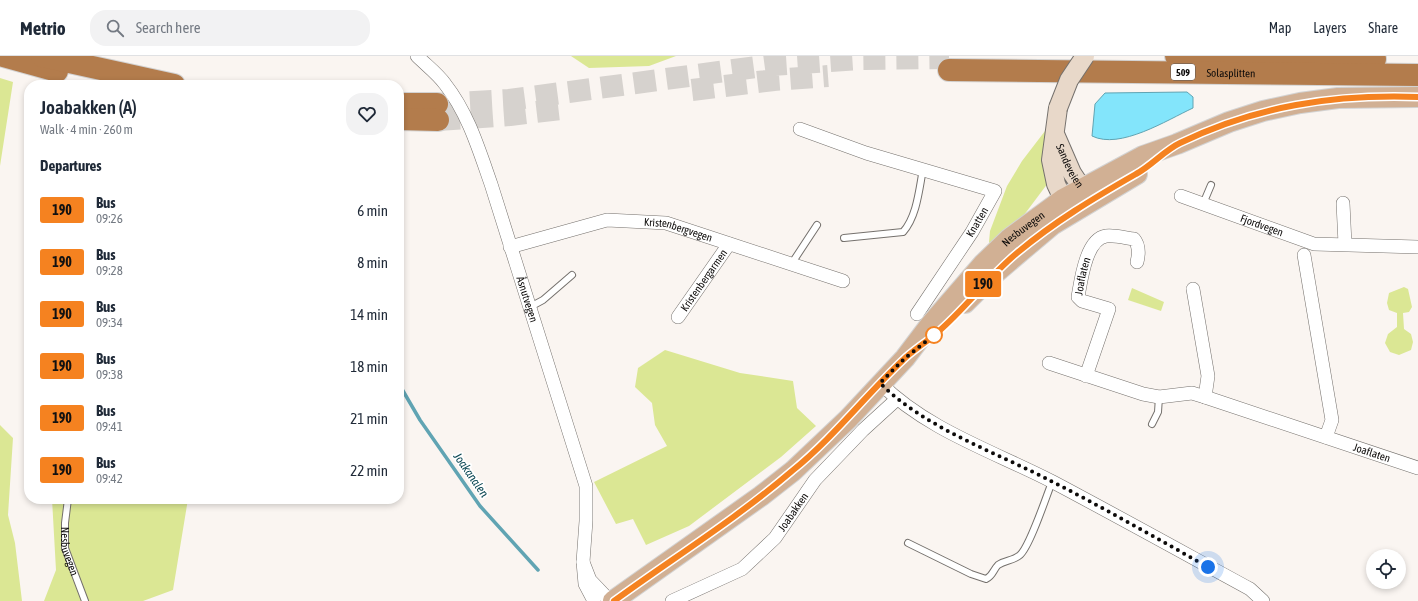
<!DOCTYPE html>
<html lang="en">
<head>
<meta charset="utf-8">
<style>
  :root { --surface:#fff; --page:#f2f2f3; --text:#1f2937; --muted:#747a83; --line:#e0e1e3 }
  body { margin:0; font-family:"Asap Condensed",sans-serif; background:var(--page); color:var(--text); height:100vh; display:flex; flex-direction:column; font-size:15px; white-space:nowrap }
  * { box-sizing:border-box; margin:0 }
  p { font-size:13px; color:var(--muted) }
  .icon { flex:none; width:22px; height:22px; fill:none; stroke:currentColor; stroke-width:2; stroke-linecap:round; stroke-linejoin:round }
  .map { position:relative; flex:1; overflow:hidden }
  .details { position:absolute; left:24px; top:24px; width:380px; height:424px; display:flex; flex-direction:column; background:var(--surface); border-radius:16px; box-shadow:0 2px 6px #0003 }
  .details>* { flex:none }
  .badge { padding:0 8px; border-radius:3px; font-size:14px; line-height:26px }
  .buttons { position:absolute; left:1366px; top:493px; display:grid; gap:8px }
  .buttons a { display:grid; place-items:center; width:40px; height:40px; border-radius:50%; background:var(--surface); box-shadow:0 2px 6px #0003; font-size:20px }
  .you { position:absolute; width:20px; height:20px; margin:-10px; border:3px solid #fff; border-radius:50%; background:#1a73e8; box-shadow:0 0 0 6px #1a73e833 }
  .map>.badge { position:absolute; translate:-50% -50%; box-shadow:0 0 0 2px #fff }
  h2 { padding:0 16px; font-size:15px; line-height:36px }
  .round { display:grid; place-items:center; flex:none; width:42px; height:42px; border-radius:16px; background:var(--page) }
  .headline { display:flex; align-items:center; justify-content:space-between; height:68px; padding:0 16px }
  h1 { font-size:19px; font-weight:600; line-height:30px }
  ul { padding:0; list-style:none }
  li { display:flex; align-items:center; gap:12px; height:52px; padding:0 16px }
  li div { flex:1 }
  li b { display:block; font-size:15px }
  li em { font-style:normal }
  li .badge { min-width:44px; font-weight:700; text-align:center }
  header { display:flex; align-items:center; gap:24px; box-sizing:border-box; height:56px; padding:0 20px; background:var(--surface); border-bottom:1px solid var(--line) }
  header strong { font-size:19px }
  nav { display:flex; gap:22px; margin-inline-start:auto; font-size:14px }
  .search { width:280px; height:36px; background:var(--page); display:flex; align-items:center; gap:10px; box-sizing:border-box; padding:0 14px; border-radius:16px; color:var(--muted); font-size:15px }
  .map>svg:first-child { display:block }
</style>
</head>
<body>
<header>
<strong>Metrio</strong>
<div class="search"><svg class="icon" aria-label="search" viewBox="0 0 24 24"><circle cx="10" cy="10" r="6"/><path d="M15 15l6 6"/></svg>Search here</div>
<nav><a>Map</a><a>Layers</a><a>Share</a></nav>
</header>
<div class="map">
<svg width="1418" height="545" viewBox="0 0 1418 545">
  <rect width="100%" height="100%" fill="#faf5f1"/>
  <!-- green -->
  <path fill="#dbe794" d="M571 0H676L649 10 589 12Z
    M0 22 13 26 0 110Z
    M1045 75 1044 97 1048 127 1018 167 992 192 989 186 990 175 1007 130 1022 105Z
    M1404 231 1408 233 1412 251 1409 256 1403 257 1404 273 1411 278 1413 286 1411 294 1399 299 1390 296 1385 287 1388 278 1397 271V257L1389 254 1387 247 1389 237Z
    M1132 232 1164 246 1161 255 1128 244Z
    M665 294 740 317 793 325 797 352 816 370 781 401 689 470 646 489 633 463 616 468 594 426 667 390 655 369 652 347 635 331 638 312Z
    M0 369 13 382 8 459 15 487 22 545H0Z
    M52 443H188L173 534 143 545H44L56 514Z"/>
  <!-- water -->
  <path fill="#83e5fb" stroke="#60a4b3" d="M1187 36 1193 41V52C1167 64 1120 94 1092 80L1095 48 1105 37Z"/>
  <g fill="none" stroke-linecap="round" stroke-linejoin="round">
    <!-- stream -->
    <path stroke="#60a4b3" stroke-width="3.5" d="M399 328 420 364 480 450 538 514"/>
    <!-- highway-tunnel -->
    <path stroke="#d6d2ce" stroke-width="22" stroke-dasharray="22 11" stroke-linecap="butt" d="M692 34 774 24 828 20
      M437 48 509 44 771 9 860 3 949 2
      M438 64 510 59 561 53"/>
    <defs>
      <g id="lane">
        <path d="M1203 148 1211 129"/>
        <path d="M844 182 903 176C917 160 919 134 923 113"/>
        <path d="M792 207 817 169"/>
        <path d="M530 251 543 244 572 219"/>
        <path d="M1152 368 1158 356 1159 341"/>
        <path id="s1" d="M68 443 65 467V492L85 545"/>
        <path d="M908 487 971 518 986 523C993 520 993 514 998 509 1005 504 1013 505 1020 499 1030 490 1046 441 1052 426"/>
      </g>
      <g id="street">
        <path id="s2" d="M417 0C426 9 438 18 445 28 468 57 479 94 491 128L586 430V465L583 506"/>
        <path d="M800 73 866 97 995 135 972 176 917 258"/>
        <path id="s3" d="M1181 140 1314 188 1418 191"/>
        <path d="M1343 147 1345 188"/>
        <path id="s4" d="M510 191 607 164 666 167 843 225"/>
        <path d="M1304 199 1332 364 1326 381"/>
        <path d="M1193 233 1208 320 1205 341"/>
        <path id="s5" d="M678 261 729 188"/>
        <path id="s6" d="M1049 307 1143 338 1159 341 1192 337 1205 341 1418 412"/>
        <path id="s7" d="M1086 320 1109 253 1082 245 1078 241C1081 224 1086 183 1106 180 1115 179 1126 182 1134 183 1139 189 1139 198 1137 206"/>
        <path d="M880 327C927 374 995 396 1053 426 1119 461 1184 497 1250 533L1263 545"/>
        <path d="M594 545 585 528 583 506 590 524 610 545"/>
        <path id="s8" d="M672 545 742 513 775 482 815 424 863 374 897 343"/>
      </g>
      <g id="secondary">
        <path id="s9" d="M1055 78 1072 117 1082 132 1081 150 1063 143 1056 128 1051 104 1058 52"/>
      </g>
      <g id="primary">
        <path d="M965 247 993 219 1052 169 1137 118"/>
        <path id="s10" d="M613 545 761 440 793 415 848 363 905 302 930 269 983 208 1010 182 1063 143 1143 100 1177 88 1229 66 1263 55 1300 47 1338 42 1418 41"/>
      </g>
      <g id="highway">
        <path d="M3 0 57 15"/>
        <path d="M42 0 174 29"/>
        <path d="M1176 0 1375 3"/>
        <path id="s11" d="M949 14 1418 19"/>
        <path d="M399 48H437"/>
        <path d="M399 63 438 64"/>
      </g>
    </defs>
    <!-- lane casing -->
    <use href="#lane" stroke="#75716d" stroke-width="8"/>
    <!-- street casing -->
    <use href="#street" stroke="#75716d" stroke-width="14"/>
    <!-- secondary casing -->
    <use href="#secondary" stroke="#75716d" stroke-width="20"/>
    <!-- primary casing -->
    <use href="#primary" stroke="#d3d3d3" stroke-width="22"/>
    <!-- highway casing -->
    <use href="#highway" stroke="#d3d3d3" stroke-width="24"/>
    <!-- lane -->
    <use href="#lane" stroke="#fff" stroke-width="6"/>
    <!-- street -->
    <use href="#street" stroke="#fff" stroke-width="13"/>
    <!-- secondary -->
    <use href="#secondary" stroke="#e8d8c9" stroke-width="18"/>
    <!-- primary -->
    <use href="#primary" stroke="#d1b094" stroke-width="20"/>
    <!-- highway -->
    <use href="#highway" stroke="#b37c4c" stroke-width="22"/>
    <defs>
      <path id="secondary-bridge" d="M1058 52 1069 24 1085 0"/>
    </defs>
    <!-- secondary-bridge casing -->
    <use href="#secondary-bridge" stroke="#75716d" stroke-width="20" stroke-linecap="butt"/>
    <!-- secondary-bridge -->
    <use href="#secondary-bridge" stroke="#e8d8c9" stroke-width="18"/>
  </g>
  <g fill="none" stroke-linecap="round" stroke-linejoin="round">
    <defs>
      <path id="line" d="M614 545C673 502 736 463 792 415 833 382 865 340 903 304 913 294 927 286 938 276 966 252 988 221 1017 197 1054 166 1094 142 1136 118 1151 110 1165 94 1180 87 1256 50 1334 38 1418 41"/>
    </defs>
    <!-- line casing -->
    <use href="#line" stroke="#fff" stroke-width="9"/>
    <!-- line -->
    <use href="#line" stroke="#f58220" stroke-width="6"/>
    <!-- walk -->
    <path stroke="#0d0b0a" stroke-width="4" stroke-dasharray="0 7.2" d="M934 279 938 276 905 302 880 327C925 372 995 396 1051 425 1104 452 1156 482 1208 511"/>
  </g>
  <!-- markers -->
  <circle fill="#fff" stroke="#f58220" stroke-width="2" cx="934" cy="279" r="8"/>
  <g text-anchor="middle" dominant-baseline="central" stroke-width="3.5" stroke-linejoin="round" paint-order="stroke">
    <!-- shield labels -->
    <rect fill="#fff" stroke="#565454" stroke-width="1" x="1171" y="8" width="24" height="16" rx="3"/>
    <g font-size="10" font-weight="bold" fill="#0d0b0a">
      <text x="1183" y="16">509</text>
    </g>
    <!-- street labels -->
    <g font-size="11" fill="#0d0b0a" stroke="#fff">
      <text stroke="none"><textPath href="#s11" startOffset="282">Solasplitten</textPath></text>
      <text stroke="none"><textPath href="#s9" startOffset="35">Sandeveien</textPath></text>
      <text transform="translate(977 166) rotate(-60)">Knatten</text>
      <text stroke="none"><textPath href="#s3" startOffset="86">Fjordvegen</textPath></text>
      <text stroke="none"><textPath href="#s10" startOffset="557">Nesbuvegen</textPath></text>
      <text stroke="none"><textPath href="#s4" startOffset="173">Kristenbergvegen</textPath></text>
      <text stroke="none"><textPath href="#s7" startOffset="126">Joaflaten</textPath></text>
      <text stroke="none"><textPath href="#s5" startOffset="45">Kristenbergarmen</textPath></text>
      <text stroke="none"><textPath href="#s2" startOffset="271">Åsnutvegen</textPath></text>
      <text stroke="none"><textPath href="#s6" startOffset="338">Joaflaten</textPath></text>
      <text stroke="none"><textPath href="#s8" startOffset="154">Joabakken</textPath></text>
      <text stroke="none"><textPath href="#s1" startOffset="53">Nesbuvegen</textPath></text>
    </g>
    <!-- water labels -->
    <g font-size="12" font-style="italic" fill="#0c4854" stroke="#fff">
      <text transform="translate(471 419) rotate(55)">Joakanalen</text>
    </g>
  </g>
</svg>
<div class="buttons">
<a><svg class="icon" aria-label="locate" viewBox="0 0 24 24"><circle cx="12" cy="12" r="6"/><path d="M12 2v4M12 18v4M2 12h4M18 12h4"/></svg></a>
</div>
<div class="you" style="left:1208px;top:511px"></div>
<b class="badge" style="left:983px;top:228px;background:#f58220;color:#111">190</b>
<section class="details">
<div class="headline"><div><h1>Joabakken (A)</h1><p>Walk · 4 min · 260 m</p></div><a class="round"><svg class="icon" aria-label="heart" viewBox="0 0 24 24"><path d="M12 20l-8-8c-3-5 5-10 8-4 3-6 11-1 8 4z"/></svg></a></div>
<h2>Departures</h2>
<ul>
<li><span class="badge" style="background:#f58220;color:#111">190</span><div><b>Bus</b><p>09:26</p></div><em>6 min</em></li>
<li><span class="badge" style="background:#f58220;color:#111">190</span><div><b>Bus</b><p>09:28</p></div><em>8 min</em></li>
<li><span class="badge" style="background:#f58220;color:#111">190</span><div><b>Bus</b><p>09:34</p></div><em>14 min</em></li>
<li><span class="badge" style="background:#f58220;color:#111">190</span><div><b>Bus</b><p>09:38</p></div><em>18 min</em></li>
<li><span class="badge" style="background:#f58220;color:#111">190</span><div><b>Bus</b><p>09:41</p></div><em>21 min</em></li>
<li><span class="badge" style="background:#f58220;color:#111">190</span><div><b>Bus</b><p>09:42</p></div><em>22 min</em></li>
</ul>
</section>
</div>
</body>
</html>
